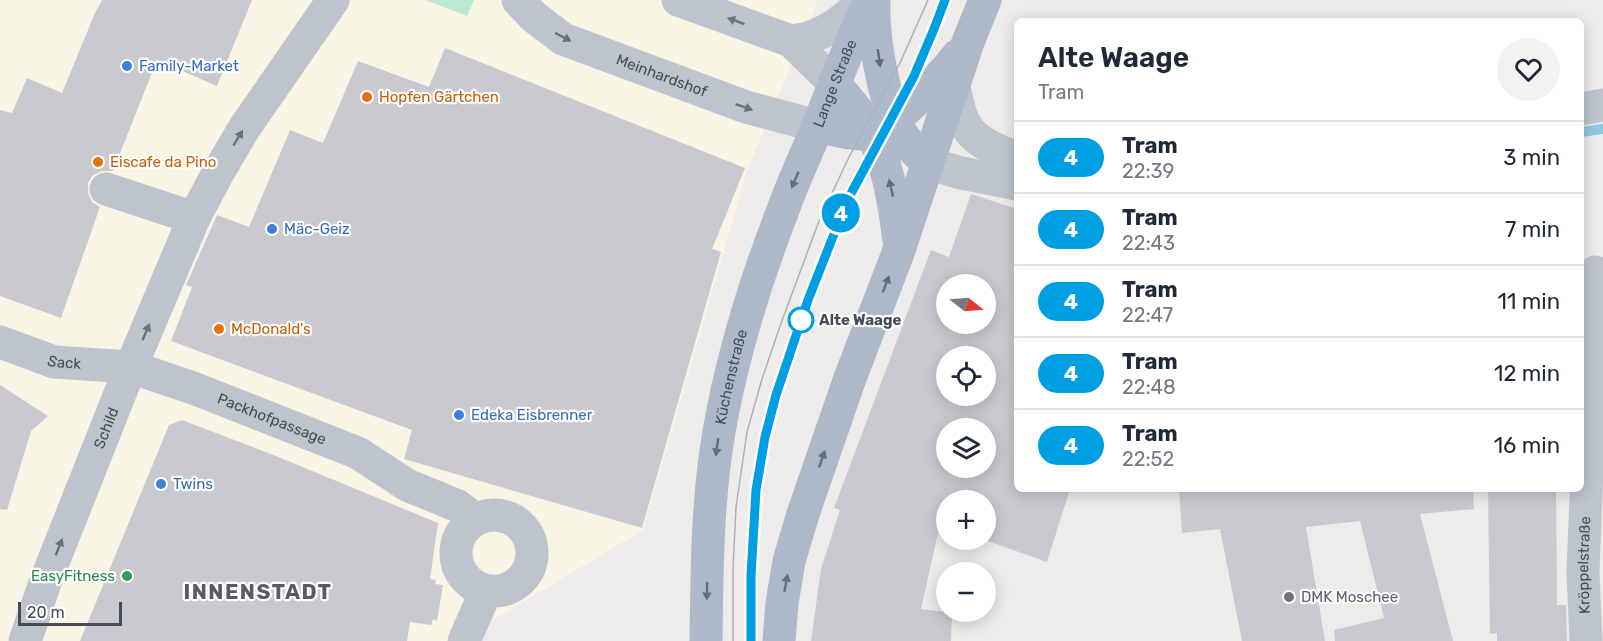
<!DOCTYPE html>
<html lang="en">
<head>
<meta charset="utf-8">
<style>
  :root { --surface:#fff; --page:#f2f2f3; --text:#1f2937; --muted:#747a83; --line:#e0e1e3 }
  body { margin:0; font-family:Rubik,sans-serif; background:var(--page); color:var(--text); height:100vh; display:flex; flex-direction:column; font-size:22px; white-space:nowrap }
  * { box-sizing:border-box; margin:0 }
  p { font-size:20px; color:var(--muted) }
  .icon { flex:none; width:33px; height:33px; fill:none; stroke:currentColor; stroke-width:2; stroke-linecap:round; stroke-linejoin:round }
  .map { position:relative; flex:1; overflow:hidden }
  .panel { position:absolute; left:1014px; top:18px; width:570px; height:474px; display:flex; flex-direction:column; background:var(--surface); border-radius:9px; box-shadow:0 3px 15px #0003 }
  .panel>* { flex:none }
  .badge { padding:0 12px; border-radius:20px; font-size:21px; line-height:39px }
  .needle { width:39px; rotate:107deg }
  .buttons { position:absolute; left:936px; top:274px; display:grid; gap:12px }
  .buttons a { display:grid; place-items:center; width:60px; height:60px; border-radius:50%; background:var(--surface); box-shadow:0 3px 15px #0003; font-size:30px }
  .scale { position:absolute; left:18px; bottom:15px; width:104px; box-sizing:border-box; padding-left:6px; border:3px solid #464d57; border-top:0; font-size:16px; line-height:21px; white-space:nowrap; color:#464d57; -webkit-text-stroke:4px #fff; paint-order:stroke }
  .map>.badge { position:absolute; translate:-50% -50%; box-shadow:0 0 0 3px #fff }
  .round { display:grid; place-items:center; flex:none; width:63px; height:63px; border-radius:32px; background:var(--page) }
  .summary { display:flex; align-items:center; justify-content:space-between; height:102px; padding:0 24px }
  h1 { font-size:28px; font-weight:600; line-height:45px }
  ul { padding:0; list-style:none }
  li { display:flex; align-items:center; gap:18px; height:72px; padding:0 24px; border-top:2px solid var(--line) }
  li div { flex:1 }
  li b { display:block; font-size:22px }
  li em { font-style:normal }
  li .badge { min-width:66px; font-weight:700; text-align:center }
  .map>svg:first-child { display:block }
</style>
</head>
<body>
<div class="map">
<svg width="1603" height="641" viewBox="0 0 1603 641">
  <rect width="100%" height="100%" fill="#eeebeb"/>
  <!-- commercial -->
  <path fill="#f9f5e4" d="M0 0H818L747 171 643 530 458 641H0Z"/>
  <!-- green -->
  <path fill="#bce9d1" d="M425 0H474L467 16Z"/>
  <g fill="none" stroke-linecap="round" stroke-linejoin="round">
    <!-- stream -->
    <path stroke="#8dc9e2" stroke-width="10" d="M1581 132 1603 129"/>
  </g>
  <!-- building -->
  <path fill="#c9cad0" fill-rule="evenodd" d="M102 0H252L217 86 157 60 113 171H102L93 175 88 183V193L92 202 100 207 61 318 0 296V110L12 113 27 78 62 93 95 13Z
    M445 48 745 168 712 249 721 252 642 528 404 459 412 430 171 341 192 287 186 285 217 215 249 227 290 130 323 143 358 61 429 87Z
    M971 194 1017 209V489H1070L1047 562 985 540 986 501H946V526L940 524 921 609 952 613 951 641H811L821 569 840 510 834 508 931 250 949 257ZM946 285H986V324H946ZM946 357H986V396H946ZM946 429H986V468H946Z
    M0 385 48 416 31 431 7 510 0 509Z
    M182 420 276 456 438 523 430 579 436 580 435 584 443 585 437 621 433 619 431 625 410 622 407 641H80L169 425Z
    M1179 489H1473L1474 509 1420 514 1453 641H1335L1334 630 1384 618 1360 521 1306 527 1325 641H1242L1220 529 1182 533Z
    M1488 489H1556L1557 605H1566L1567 641H1497V633L1490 634Z"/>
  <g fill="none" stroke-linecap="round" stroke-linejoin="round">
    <!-- minor -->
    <g stroke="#bec4cd" stroke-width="33">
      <path id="s1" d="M518 0 534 17 563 39 746 107 817 126"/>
      <path d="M678 0 791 41C821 39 844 20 865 0"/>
      <path d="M791 41 834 83"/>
      <path d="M954 86C963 135 972 140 1017 158"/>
      <path d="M1581 109 1603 105"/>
      <path d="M928 163 957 172 1017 184"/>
      <path d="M106 189 194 218"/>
      <path id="s2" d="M0 342 54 362 131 367 193 388 358 453 407 485 458 506 475 519"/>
      <circle cx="494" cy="553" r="38"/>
      <path id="s3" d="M25 641 46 580 123 386 194 218 219 171 245 127 333 0"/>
      <path d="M464 641 486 591"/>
      <path id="s4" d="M1586 641 1583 572 1595 272"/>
    </g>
    <!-- major -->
    <g stroke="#adb9c8" stroke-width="33">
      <path d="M874 0C873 31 878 62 886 93 888 101 890 111 894 120 902 137 913 151 928 163"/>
      <path d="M834 83C845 96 857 109 866 123 888 159 894 201 899 241"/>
      <path d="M817 126C832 129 848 135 863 134 891 132 941 77 958 55"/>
      <path id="s5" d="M706 641C707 571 707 501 719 432 732 356 755 282 783 210 793 182 806 154 818 126 834 84 851 42 870 0"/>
      <path d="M779 641 782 603 789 561 803 514 850 378 898 253 968 42 985 0"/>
    </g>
    <!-- tram -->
    <path stroke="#aeb0b5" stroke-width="1.5" d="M733 641V568L736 507 747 432 762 379 780 326 819 221 849 157 900 63 928 0
      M751 641V576L756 491 771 410 789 353 847 201 913 76 934 29 945 0"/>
  </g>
  <!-- one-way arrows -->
  <defs><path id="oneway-solid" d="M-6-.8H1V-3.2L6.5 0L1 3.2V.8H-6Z" transform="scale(1.5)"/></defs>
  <g fill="#6a717a">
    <use href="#oneway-solid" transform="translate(736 21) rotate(-160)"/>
    <use href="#oneway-solid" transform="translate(563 37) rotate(28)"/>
    <use href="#oneway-solid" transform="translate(744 107) rotate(19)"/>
    <use href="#oneway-solid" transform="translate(238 138) rotate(-59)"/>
    <use href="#oneway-solid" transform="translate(146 332) rotate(-67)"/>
    <use href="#oneway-solid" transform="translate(59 547) rotate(-68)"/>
  </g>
  <g fill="#656d79">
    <use href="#oneway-solid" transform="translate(879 58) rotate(82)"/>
    <use href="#oneway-solid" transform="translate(795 180) rotate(113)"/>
    <use href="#oneway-solid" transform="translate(891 188) rotate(-103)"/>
    <use href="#oneway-solid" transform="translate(886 284) rotate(-69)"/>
    <use href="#oneway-solid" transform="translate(717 447) rotate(98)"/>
    <use href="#oneway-solid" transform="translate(822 459) rotate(-71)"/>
    <use href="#oneway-solid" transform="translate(786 583) rotate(-80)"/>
    <use href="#oneway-solid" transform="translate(707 591) rotate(91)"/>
  </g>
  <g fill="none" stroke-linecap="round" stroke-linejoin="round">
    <defs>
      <path id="line" d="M751 641V576L756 490 765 437 776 395 808 300 847 201 914 76 934 29 945 0"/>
    </defs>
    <!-- line casing -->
    <use href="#line" stroke="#fff" stroke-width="14"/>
    <!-- line -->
    <use href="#line" stroke="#009ee3" stroke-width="9"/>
  </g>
  <!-- markers -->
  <g fill="#3f7fe0" stroke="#fff" stroke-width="2">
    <circle cx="127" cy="66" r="6"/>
    <circle cx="272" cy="229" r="6"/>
    <circle cx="459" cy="415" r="6"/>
    <circle cx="161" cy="484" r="6"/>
  </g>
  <g fill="#e8710a" stroke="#fff" stroke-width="2">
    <circle cx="367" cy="97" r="6"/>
    <circle cx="98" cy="162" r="6"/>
    <circle cx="219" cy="329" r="6"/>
  </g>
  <circle fill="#fff" stroke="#009ee3" stroke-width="3" cx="801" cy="320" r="12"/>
  <circle fill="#2e9e5b" stroke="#fff" stroke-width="2" cx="127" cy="576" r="6"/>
  <circle fill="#6b7280" stroke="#fff" stroke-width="2" cx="1289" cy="597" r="6"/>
  <g text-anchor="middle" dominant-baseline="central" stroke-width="4.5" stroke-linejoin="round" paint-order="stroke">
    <!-- shop labels -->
    <g font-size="15" fill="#366cbe" stroke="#fff" text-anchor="start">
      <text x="139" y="66">Family-Market</text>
      <text x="284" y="229">Mäc-Geiz</text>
      <text x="471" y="415">Edeka Eisbrenner</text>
      <text x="173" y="484">Twins</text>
    </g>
    <!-- street labels -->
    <g font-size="15" fill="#464d57" stroke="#fff">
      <text stroke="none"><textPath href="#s1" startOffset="165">Meinhardshof</textPath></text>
      <text stroke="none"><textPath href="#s5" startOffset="578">Lange Straße</textPath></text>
      <text stroke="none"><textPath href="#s2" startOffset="68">Sack</textPath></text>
      <text stroke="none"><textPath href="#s5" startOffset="266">Küchenstraße</textPath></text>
      <text stroke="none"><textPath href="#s2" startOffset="285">Packhofpassage</textPath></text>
      <text stroke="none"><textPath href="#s3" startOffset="228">Schild</textPath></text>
      <text stroke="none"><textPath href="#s4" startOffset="76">Kröppelstraße</textPath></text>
    </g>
    <!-- food labels -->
    <g font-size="15" fill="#c56008" stroke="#fff" text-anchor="start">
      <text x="379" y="97">Hopfen Gärtchen</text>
      <text x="110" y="162">Eiscafe da Pino</text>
      <text x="231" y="329">McDonald's</text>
    </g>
    <!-- stop labels -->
    <g font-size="15" font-weight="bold" fill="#464d57" stroke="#fff" text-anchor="start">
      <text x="819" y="320">Alte Waage</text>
    </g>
    <!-- leisure labels -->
    <g font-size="15" fill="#27864d" stroke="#fff" text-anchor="end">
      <text x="115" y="576">EasyFitness</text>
    </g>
    <!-- worship labels -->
    <g font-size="15" fill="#5b616d" stroke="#fff" text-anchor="start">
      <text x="1301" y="597">DMK Moschee</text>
    </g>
    <!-- district labels -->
    <g font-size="21" font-weight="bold" letter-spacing="1.5" fill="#595b5f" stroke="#fff">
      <text x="258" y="591">INNENSTADT</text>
    </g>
  </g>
</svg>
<div class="buttons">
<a><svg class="needle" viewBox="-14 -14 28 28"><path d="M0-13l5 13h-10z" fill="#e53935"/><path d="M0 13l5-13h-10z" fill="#747a83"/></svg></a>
<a><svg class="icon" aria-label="locate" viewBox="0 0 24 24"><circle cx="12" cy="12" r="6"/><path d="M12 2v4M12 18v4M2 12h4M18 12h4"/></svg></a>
<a><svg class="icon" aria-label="layers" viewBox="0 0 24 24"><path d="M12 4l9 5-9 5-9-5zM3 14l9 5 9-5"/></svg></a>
<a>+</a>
<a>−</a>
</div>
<div class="scale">20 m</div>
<b class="badge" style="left:841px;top:213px;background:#009ee3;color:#fff">4</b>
<section class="panel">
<div class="summary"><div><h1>Alte Waage</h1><p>Tram</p></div><a class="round"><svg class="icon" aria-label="heart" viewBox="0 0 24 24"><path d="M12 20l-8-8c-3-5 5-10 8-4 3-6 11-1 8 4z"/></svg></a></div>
<ul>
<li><span class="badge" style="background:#009ee3;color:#fff">4</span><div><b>Tram</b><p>22:39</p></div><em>3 min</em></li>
<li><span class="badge" style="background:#009ee3;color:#fff">4</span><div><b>Tram</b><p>22:43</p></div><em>7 min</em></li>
<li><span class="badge" style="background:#009ee3;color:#fff">4</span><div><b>Tram</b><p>22:47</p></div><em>11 min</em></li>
<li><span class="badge" style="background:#009ee3;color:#fff">4</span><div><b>Tram</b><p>22:48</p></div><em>12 min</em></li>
<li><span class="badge" style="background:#009ee3;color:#fff">4</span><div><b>Tram</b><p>22:52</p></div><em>16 min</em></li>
</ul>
</section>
</div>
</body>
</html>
